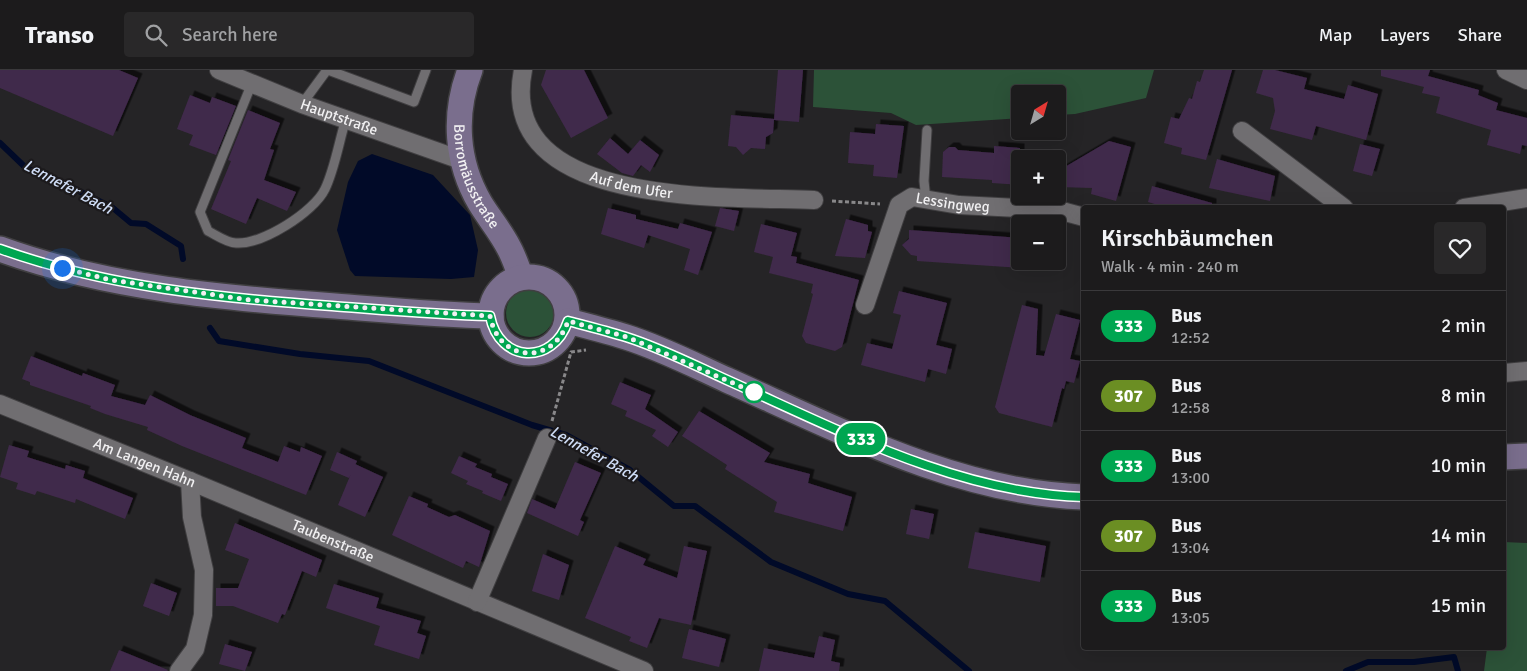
<!DOCTYPE html>
<html lang="en">
<head>
<meta charset="utf-8">
<style>
  :root { --surface:#1c1b1c; --page:#292829; --text:#f1f3f6; --muted:#a0a1a3; --line:#3a393b }
  body { margin:0; font-family:Signika,sans-serif; background:var(--page); color:var(--text); height:100vh; display:flex; flex-direction:column; font-size:19px; white-space:nowrap }
  * { box-sizing:border-box; margin:0 }
  p { font-size:16px; color:var(--muted) }
  .icon { flex:none; width:28px; height:28px; fill:none; stroke:currentColor; stroke-width:2; stroke-linecap:round; stroke-linejoin:round }
  .map { position:relative; flex:1; overflow:hidden }
  .panel { position:absolute; left:1081px; top:135px; width:425px; height:445px; display:flex; flex-direction:column; background:var(--surface); border-radius:5px; box-shadow:0 5px 20px #0002,0 0 0 1px var(--line) }
  .panel>* { flex:none }
  .badge { padding:0 10px; border-radius:16px; font-size:18px; line-height:32px }
  .needle { width:32px; rotate:37deg }
  .fabs { position:absolute; left:1011px; top:15px; display:grid; gap:10px }
  .fabs a { display:grid; place-items:center; width:55px; height:55px; border-radius:5px; background:var(--surface); box-shadow:0 5px 20px #0002,0 0 0 1px var(--line); font-size:25px }
  .you { position:absolute; width:25px; height:25px; margin:-12px; border:4px solid #fff; border-radius:50%; background:#1a73e8; box-shadow:0 0 0 8px #1a73e833 }
  .map>.badge { position:absolute; translate:-50% -50%; box-shadow:0 0 0 2px #fff }
  .round { display:grid; place-items:center; flex:none; width:52px; height:52px; border-radius:5px; background:var(--page) }
  .head { display:flex; align-items:center; justify-content:space-between; height:85px; padding:0 20px }
  h1 { font-size:24px; font-weight:600; line-height:38px }
  ul { padding:0; list-style:none }
  li { display:flex; align-items:center; gap:15px; height:70px; padding:0 20px; border-top:1px solid var(--line) }
  li div { flex:1 }
  li b { display:block; font-size:19px }
  li em { font-style:normal }
  li .badge { min-width:55px; font-weight:700; text-align:center }
  header { display:flex; align-items:center; gap:30px; box-sizing:border-box; height:70px; padding:0 25px; background:var(--surface); border-bottom:1px solid var(--line) }
  header strong { font-size:24px }
  nav { display:flex; gap:28px; margin-inline-start:auto; font-size:18px }
  .search { width:350px; height:45px; background:var(--page); display:flex; align-items:center; gap:12px; box-sizing:border-box; padding:0 18px; border-radius:5px; color:var(--muted); font-size:19px }
  .map>svg:first-child { display:block }
</style>
</head>
<body>
<header>
<strong>Transo</strong>
<div class="search"><svg class="icon" aria-label="search" viewBox="0 0 24 24"><circle cx="10" cy="10" r="6"/><path d="M15 15l6 6"/></svg>Search here</div>
<nav><a>Map</a><a>Layers</a><a>Share</a></nav>
</header>
<div class="map">
<svg width="1527" height="601" viewBox="0 0 1527 601">
  <defs>
    <filter id="shadow"><feDropShadow dx="4.5" dy="-4.5" stdDeviation="0" flood-color="#0009"/></filter>
  </defs>
  <rect width="100%" height="100%" fill="#252426"/>
  <!-- green -->
  <path fill="#2c5238" d="M814 0H1154L1146 28 1075 44 1058 45V24H1020V48L916 55 891 43 813 37Z
    M506 243a24 24 0 1 1 48 0a24 24 0 1 1-48 0Z
    M1504 472 1527 473V601H1484L1487 578H1504Z"/>
  <!-- water -->
  <path fill="#010a28" d="M372 84 433 105 470 145 478 180 474 207 451 209 355 206 350 200 337 160 348 112 358 91Z"/>
  <g fill="none" stroke-linecap="round" stroke-linejoin="round">
    <!-- stream -->
    <path stroke="#010a28" stroke-width="6" d="M0 73 26 98 53 108 113 138 131 153 146 154 181 176 183 189
      M210 258 219 271 300 284 369 291 532 355 566 365 630 400 674 436H695L771 492 848 524 885 531 969 601
      M1346 601 1368 592H1414L1454 587 1458 601"/>
  </g>
  <!-- building -->
  <path fill="#40294b" filter="url(#shadow)" d="M0 0H119L138 8 113 66 0 18Z
    M546 0H584L608 48 571 68 541 15Z
    M778 0H803L799 52 774 50 773 63 766 67 765 79 751 78 743 85 736 77 728 76 731 45 774 49Z
    M1204 0H1232L1206 90 1181 84 1182 78 1164 73 1171 47 1179 49 1189 28 1192 29 1197 11 1200 12Z
    M1263 0H1275L1307 8 1304 19 1344 29 1348 15 1378 24 1366 70 1316 56 1312 70 1270 59 1275 41 1273 28 1256 23Z
    M1381 0H1430L1428 6 1479 20 1478 25 1498 33 1496 40 1527 48V76L1522 75 1520 84 1487 75 1491 60 1436 43 1440 27 1422 23 1424 17 1381 6Z
    M190 25 210 33 212 27 236 36 216 85 189 75 193 65 177 59Z
    M248 40 280 53 270 79 274 80 264 110 296 122 287 141 257 128 246 154 211 139 231 91 228 90Z
    M876 54 904 56 897 108 873 106 874 95 848 93 850 62 875 64Z
    M610 68 628 84 640 70 659 85 650 102 641 95 633 106 622 103 597 84Z
    M1109 71 1131 77 1116 131 1091 124 1092 118 1058 117V101Z
    M1360 74 1380 79 1372 106 1353 101Z
    M994 76 1020 78V115L992 113V110L942 107 943 82 949 77H955L958 80 994 83Z
    M1217 89 1275 106 1270 131 1209 118Z
    M1152 116 1212 133V138H1168L1148 132Z
    M608 138 636 145V149L678 159 680 153 712 162 698 205 684 200 690 179 648 165 644 178 601 164Z
    M720 138 739 141 734 161 715 156Z
    M846 149 868 155V161L872 162 865 188 835 186Z
    M761 154 797 163 791 186 797 187 796 193 859 210 842 277 835 281 806 273 802 266 813 224 811 223 813 214 769 203 773 187 754 182Z
    M909 160 1020 168V198L917 191V186L911 185 902 175 909 169Z
    M899 221 947 233 936 275 952 279 946 304 928 299 925 312 861 295 867 273 892 279 901 245 893 243Z
    M1022 235 1038 239 1036 285 1044 286 1056 244 1080 250 1070 289 1080 291 1074 313 1066 311 1064 319 1062 318 1052 357 999 343 995 337Z
    M31 286 82 306 83 303 115 315 111 326 145 335 150 325 190 345 246 368 242 378 278 392 284 376 300 382 301 377 322 386 306 425 182 376 147 360 148 357 105 344 90 338 91 336 30 315V312L22 309Z
    M620 312 651 325 645 339 678 362 668 377 652 366 656 360 625 346 627 341 611 334Z
    M699 341 770 383 764 392 810 404 808 413 852 427 843 461 774 442 777 432 725 399 727 395 682 366Z
    M9 375 29 381 27 387 65 399 66 395 85 401 83 408 133 428 125 449 76 429 75 433 37 421 35 425 16 419 18 413 0 407Z
    M337 382 357 391 349 408 330 400Z
    M459 386 477 394 475 397 492 404 491 407 508 414 501 431 482 423 483 421 466 414 468 411 451 403Z
    M575 392 601 403 580 450 584 452 578 466 527 443 532 429 555 439Z
    M355 394 383 407 365 447 338 435Z
    M409 426 428 434 427 437 449 447 455 445 490 461 479 497 466 491 463 498 392 465Z
    M911 439 934 444 929 469 906 464Z
    M235 453 322 490 316 507 302 501 285 545 282 544 278 553 233 536H216V518H238L249 489 225 480Z
    M975 462 1046 476 1040 512 968 498Z
    M615 476 646 489 643 495 677 508 684 476 707 481 691 555 659 548 647 578 629 571 631 567 585 548Z
    M543 484 569 495 559 530 532 521Z
    M151 513 177 523 169 546 143 536Z
    M334 514 379 528 376 538 421 551 417 563 426 566 419 589 374 575 380 556 326 538Z
    M689 559 726 569 719 597 682 588Z
    M819 566 835 570 831 591 840 593 839 601H759L764 578 814 588Z
    M225 574 252 582 245 601 219 594Z
    M119 580 168 600 167 601H110Z"/>
  <g fill="none" stroke-linecap="round" stroke-linejoin="round">
    <defs>
      <path id="lane" d="M328 0 414 32 426 0
        M252 13 200 142 208 161C216 165 227 173 236 173 262 175 314 142 325 119 335 98 339 71 346 49
        M302 34 327 0
        M926 130 924 111 927 60"/>
      <g id="street">
        <path id="s1" d="M219 0 302 34 461 90"/>
        <path id="s2" d="M523 0C495 140 730 126 814 130"/>
        <path d="M1506 0 1527 10"/>
        <path d="M1242 61 1344 138"/>
        <path d="M1464 138 1527 128"/>
        <path id="s3" d="M865 235 899 135 912 127 959 135 1058 140 1084 147"/>
        <path d="M1504 303 1527 301"/>
        <path id="s4" d="M0 334 190 411 644 601"/>
        <path d="M477 532 547 368"/>
        <path d="M179 601 195 579 203 545 204 500 192 447 190 411"/>
      </g>
      <g id="secondary">
        <path id="s5" d="M470 0C453 44 456 92 480 133 489 148 501 162 509 178 514 187 517 197 521 207"/>
        <path d="M0 179C107 218 223 228 335 236 387 240 439 245 491 246"/>
        <circle cx="529" cy="245" r="38"/>
        <path d="M568 251C587 256 607 261 626 267 661 278 694 295 727 310 839 360 959 423 1084 427"/>
        <path d="M1504 387 1527 386"/>
      </g>
    </defs>
    <!-- lane casing -->
    <use href="#lane" stroke="#403f41" stroke-width="11"/>
    <!-- street casing -->
    <use href="#street" stroke="#403f41" stroke-width="20"/>
    <!-- secondary casing -->
    <use href="#secondary" stroke="#403f41" stroke-width="28"/>
    <!-- path -->
    <path stroke="#89888a" stroke-width="3" stroke-dasharray="4 2.5" stroke-linecap="butt" d="M832 131 880 134
      M552 351 571 282 586 280"/>
    <!-- lane -->
    <use href="#lane" stroke="#706e71" stroke-width="9"/>
    <!-- street -->
    <use href="#street" stroke="#706e71" stroke-width="18"/>
    <!-- secondary -->
    <use href="#secondary" stroke="#7a6e8d" stroke-width="25"/>
  </g>
  <g fill="none" stroke-linecap="round" stroke-linejoin="round">
    <defs>
      <path id="line" d="M0 179C106 217 220 228 332 236 384 240 437 245 490 246 499 293 553 296 568 251 587 256 607 261 626 267 661 278 694 295 727 310 839 360 959 424 1084 427"/>
    </defs>
    <!-- line casing -->
    <use href="#line" stroke="#fff" stroke-width="11"/>
    <!-- line -->
    <use href="#line" stroke="#00a651" stroke-width="8"/>
    <!-- walk -->
    <path stroke="#f1f0f2" stroke-width="5" stroke-dasharray="0 9" d="M62 198 111 210 250 230 490 246C499 293 553 296 568 251L627 267 756 323 754 322"/>
  </g>
  <!-- markers -->
  <circle fill="#fff" stroke="#00a651" stroke-width="2.5" cx="754" cy="322" r="10"/>
  <g text-anchor="middle" dominant-baseline="central" stroke-width="4.5" stroke-linejoin="round" paint-order="stroke">
    <!-- street labels -->
    <g font-size="15" fill="#f1f0f2" stroke="#1c1a1c">
      <text stroke="none"><textPath href="#s1" startOffset="129">Hauptstraße</textPath></text>
      <text stroke="none"><textPath href="#s5" startOffset="111">Borromäusstraße</textPath></text>
      <text stroke="none"><textPath href="#s2" startOffset="181">Auf dem Ufer</textPath></text>
      <text stroke="none"><textPath href="#s3" startOffset="162">Lessingweg</textPath></text>
      <text stroke="none"><textPath href="#s4" startOffset="156">Am Langen Hahn</textPath></text>
      <text stroke="none"><textPath href="#s4" startOffset="360">Taubenstraße</textPath></text>
    </g>
    <!-- water labels -->
    <g font-size="16" font-style="italic" fill="#cedcf5" stroke="#1c1a1c">
      <text transform="translate(68 117) rotate(28)">Lennefer Bach</text>
      <text transform="translate(594 384) rotate(29)">Lennefer Bach</text>
    </g>
  </g>
</svg>
<div class="fabs">
<a><svg class="needle" viewBox="-14 -14 28 28"><path d="M0-13l5 13h-10z" fill="#e53935"/><path d="M0 13l5-13h-10z" fill="#a0a1a3"/></svg></a>
<a>+</a>
<a>−</a>
</div>
<div class="you" style="left:62px;top:198px"></div>
<b class="badge" style="left:861px;top:369px;background:#00a651;color:#fff">333</b>
<section class="panel">
<div class="head"><div><h1>Kirschbäumchen</h1><p>Walk · 4 min · 240 m</p></div><a class="round"><svg class="icon" aria-label="heart" viewBox="0 0 24 24"><path d="M12 20l-8-8c-3-5 5-10 8-4 3-6 11-1 8 4z"/></svg></a></div>
<ul>
<li><span class="badge" style="background:#00a651;color:#fff">333</span><div><b>Bus</b><p>12:52</p></div><em>2 min</em></li>
<li><span class="badge" style="background:#6b8e23;color:#fff">307</span><div><b>Bus</b><p>12:58</p></div><em>8 min</em></li>
<li><span class="badge" style="background:#00a651;color:#fff">333</span><div><b>Bus</b><p>13:00</p></div><em>10 min</em></li>
<li><span class="badge" style="background:#6b8e23;color:#fff">307</span><div><b>Bus</b><p>13:04</p></div><em>14 min</em></li>
<li><span class="badge" style="background:#00a651;color:#fff">333</span><div><b>Bus</b><p>13:05</p></div><em>15 min</em></li>
</ul>
</section>
</div>
</body>
</html>
